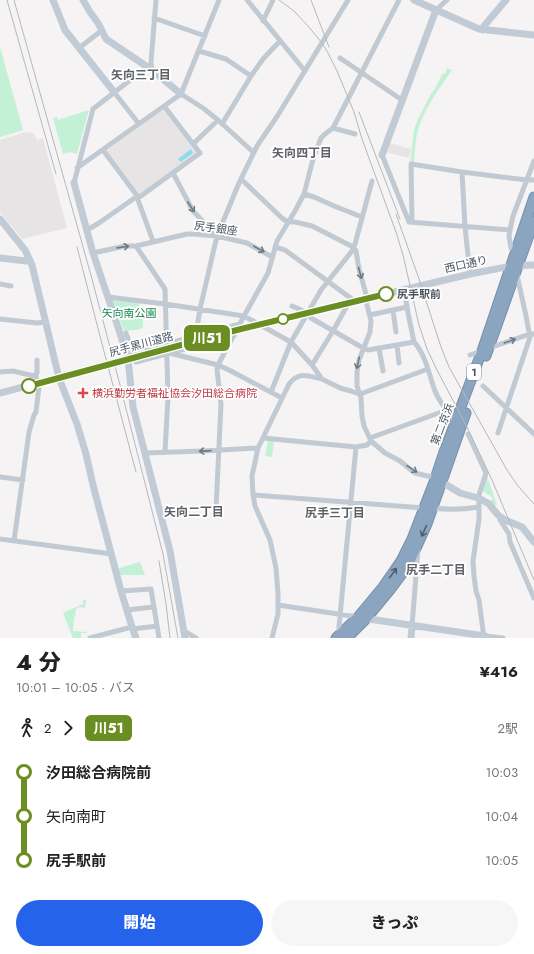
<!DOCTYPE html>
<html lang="ja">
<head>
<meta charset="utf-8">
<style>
  :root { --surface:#fff; --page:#f6f6f6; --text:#222; --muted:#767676; --accent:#2563eb }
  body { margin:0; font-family:Jost,"Noto Sans JP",sans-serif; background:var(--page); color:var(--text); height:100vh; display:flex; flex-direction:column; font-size:15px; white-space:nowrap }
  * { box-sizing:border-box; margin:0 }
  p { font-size:13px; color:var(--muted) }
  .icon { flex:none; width:22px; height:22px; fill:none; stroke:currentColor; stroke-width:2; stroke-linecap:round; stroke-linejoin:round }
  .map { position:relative; height:638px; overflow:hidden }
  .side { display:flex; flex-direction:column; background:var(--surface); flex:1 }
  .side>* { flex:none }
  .badge { padding:0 8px; border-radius:6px; font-size:14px; line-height:26px }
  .map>.badge { position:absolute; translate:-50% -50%; box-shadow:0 0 0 2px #fff }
  .legs { display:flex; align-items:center; gap:6px; height:44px; padding:0 16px; font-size:13px }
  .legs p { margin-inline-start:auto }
  .headline { display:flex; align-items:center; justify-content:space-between; height:68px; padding:0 16px }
  h1 { font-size:22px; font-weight:800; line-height:30px }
  .button { display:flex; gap:8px; margin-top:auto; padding:8px 16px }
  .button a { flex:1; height:46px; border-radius:24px; background:var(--accent); color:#fff; font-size:16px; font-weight:800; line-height:46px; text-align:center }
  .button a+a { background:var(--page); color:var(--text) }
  ul { padding:0 16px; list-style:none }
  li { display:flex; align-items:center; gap:14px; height:44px; font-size:15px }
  li i { display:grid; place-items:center; width:6px; height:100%; margin:0 5px; background:currentColor }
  li i::after { content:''; width:10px; height:10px; margin:-5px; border:3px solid; border-radius:50%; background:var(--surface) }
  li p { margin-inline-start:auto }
  li:first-child i { background:linear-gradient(#0000 50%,currentColor 0) }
  li:last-child i { background:linear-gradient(currentColor 50%,#0000 0) }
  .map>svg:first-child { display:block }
</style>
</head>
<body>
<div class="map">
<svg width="534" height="638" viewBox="0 0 534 638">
  <rect width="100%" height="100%" fill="#f5f3f3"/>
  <!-- education -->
  <path fill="#e6e4e5" d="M163 110H164L197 152V154L141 195 138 194 106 151Z
    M26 132 33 133 37 140 43 138 67 228 22 239 0 212V140Z
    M389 143 411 149 409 158 385 152Z"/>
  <!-- green -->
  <path fill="#c3f1d5" d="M0 47 23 130 0 137Z
    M447 68 452 70C439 89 422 111 417 134 415 143 415 153 414 162L410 164 414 130 418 119 432 92H433L443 73 445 74Z
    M89 110 77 154 70 152 63 154 53 118 57 117 58 120Z
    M113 300 139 302 143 322V327L141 328V329L127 331H124L113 301Z
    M268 440 274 441 272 457 265 456Z
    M487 476 497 505H493L490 501 493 498 482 490Z
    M140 562 145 575H120L119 568Z
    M83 600H86L85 608 79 607 76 609 75 617H74L73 631 87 632V633H81V638H73L63 613 83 604Z"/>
  <!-- water -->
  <path fill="#90daee" d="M191 149 193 153 181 162 178 159Z"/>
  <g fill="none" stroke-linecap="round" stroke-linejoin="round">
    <defs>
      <path id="highway" d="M486 356 534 221
        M336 638 358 617 383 587 401 561 412 539 434 482 444 452 482 351 534 197
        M347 638 366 619 390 590 408 566 427 524 466 413"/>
    </defs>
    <!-- highway casing -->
    <use href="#highway" stroke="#7690ad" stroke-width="11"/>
    <!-- street -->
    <path stroke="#c1cad2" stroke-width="5" d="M247 0 305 71
      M436 10 447 0
      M154 18 205 36
      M263 21 273 0
      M79 48 101 31
      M199 51 226 59 251 76
      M340 58 402 100
      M152 70 151 62 156 0
      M114 92 139 124
      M181 94 203 108 218 120 253 152
      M222 124 251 76 263 59 280 41
      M333 128 355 134
      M193 144 218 120
      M103 150 138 197V200L153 241
      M382 155 409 222 510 230
      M77 168 181 94 219 0
      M462 172 465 227 470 274
      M173 173 193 211 217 236
      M241 179 283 219 288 222H295L312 226 322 231 353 247 356 251 359 269 366 294 367 305 371 321 370 332 359 360 357 372V386L361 398 362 416 364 426 371 441 385 453 400 461 415 473 436 478
      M74 183 93 109 147 67
      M304 194 314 197 334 206 362 217
      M412 222 411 164 462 172 527 180H534
      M87 230 99 223 136 197 141 196 200 153 164 106
      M136 246 165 289 168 397 165 452
      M275 247 285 250 356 302
      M511 248 509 236 510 230 513 216 534 161
      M93 253 125 246H136L187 234H193L217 236 247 243 272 257
      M0 284 11 286
      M404 290 407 306 408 313 414 342
      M108 297 165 304 244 316 291 342 312 365 322 379 340 388 351 391 359 394 363 393 428 369
      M292 306 308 313 311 318 363 348 368 350 414 342C426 355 429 375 435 391 439 402 449 413 456 423
      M393 310 396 332
      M370 315 407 307
      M0 319 37 323 45 322
      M126 333 133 353 240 324
      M397 345 399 363
      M194 346 200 309 217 236 239 183 257 146 278 115 348 0
      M379 348 383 371
      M489 348 530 334H534
      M169 353 218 365 229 370 282 398
      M470 355 482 351
      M136 362 234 336
      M312 365 333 331 348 304
      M0 372 13 371 34 376 36 377 39 387 36 412 34 415 29 432 14 541
      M34 376 37 373V360
      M483 386 534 434
      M271 392 291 342 321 290 352 251 355 244 372 181
      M498 433 530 337 526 316 517 275
      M468 434 486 473 478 498 479 502V519L473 561 474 576 476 591 479 600 484 638
      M263 438 356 447 367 445 371 441
      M370 438 447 410
      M145 453 203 451 258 448
      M0 477 23 480
      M253 495 424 508
      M433 508C450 510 461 510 479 507
      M216 509 221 404 217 370 218 365 244 316 268 273 277 241 295 211 304 194 313 159 321 138 325 134 333 128 399 0
      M499 516 500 520 509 534 510 542 534 598
      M0 539 112 554
      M121 591 151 589 159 638
      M278 605 358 617
      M127 610 153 607
      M412 626 418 550
      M133 629 157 626
      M184 631 196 638
      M340 634 339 631V627L356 447
      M485 636 503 638
      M90 638 132 627
      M272 638 278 614V594L276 568 270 540 255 506 253 495 252 476 258 448 289 384C299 371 308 376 322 379"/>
    <!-- secondary -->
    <path stroke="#c1cbd6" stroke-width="7" d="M53 0 65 30 114 92
      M83 0 90 12 98 23 106 39 152 70 181 94
      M414 0 479 29 534 35
      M483 30 484 26 506 0
      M382 155 436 10
      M74 183 93 253 118 327 128 359 133 407 170 551 185 638
      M0 219 25 250 32 265 59 378 77 424 86 454 93 485 121 591 132 627 136 638
      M0 258 26 261 30 260
      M231 331 470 274 511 266 534 265
      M437 479 460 493 478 498 484 501 489 504 498 515 505 520 522 527 534 542
      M362 618 485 636
      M411 638 412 626"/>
    <!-- highway -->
    <use href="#highway" stroke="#8ba5c1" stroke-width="9"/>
    <!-- rail -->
    <path stroke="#b5b8bd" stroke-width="1" d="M7 0 56 174
      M14 0 92 279 120 385 163 554 178 638
      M279 0 294 11 308 26 322 43 327 51 337 71 354 112 362 139 396 232 403 255 419 325 427 349 437 370 467 427 492 480 534 580
      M311 0 329 47
      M359 112 400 219
      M396 214 419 279 441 347 449 367 507 470 518 486 534 504
      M77 247 101 340 136 472
      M159 561 166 604 170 638"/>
    <!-- secondary-bridge -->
    <path stroke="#c1cbd6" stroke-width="7" d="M0 393 231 331"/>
  </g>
  <!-- one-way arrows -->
  <defs><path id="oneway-shaft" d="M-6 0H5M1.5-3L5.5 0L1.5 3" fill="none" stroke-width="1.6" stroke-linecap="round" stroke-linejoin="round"/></defs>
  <g stroke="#6e7983">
    <use href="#oneway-shaft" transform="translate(191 207) rotate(57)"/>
    <use href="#oneway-shaft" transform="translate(123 247) rotate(-8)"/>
    <use href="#oneway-shaft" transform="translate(259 249) rotate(29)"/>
    <use href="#oneway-shaft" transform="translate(360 273) rotate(75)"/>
    <use href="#oneway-shaft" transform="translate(510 341) rotate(-20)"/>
    <use href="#oneway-shaft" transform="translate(358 363) rotate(103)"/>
    <use href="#oneway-shaft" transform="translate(205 451) rotate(176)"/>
    <use href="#oneway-shaft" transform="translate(412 469) rotate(34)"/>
  </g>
  <g stroke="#505e6b">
    <use href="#oneway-shaft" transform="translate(424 531) rotate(114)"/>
    <use href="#oneway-shaft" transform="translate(393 573) rotate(-54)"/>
  </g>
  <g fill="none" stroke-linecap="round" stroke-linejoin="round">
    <defs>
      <path id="line-1" d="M29 386 237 330 386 294"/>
    </defs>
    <!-- line-1 casing -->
    <use href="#line-1" stroke="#fff" stroke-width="9"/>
    <!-- line-1 -->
    <use href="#line-1" stroke="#6b8e23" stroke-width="6"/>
  </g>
  <!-- markers -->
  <g fill="#fff" stroke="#6b8e23" stroke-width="2">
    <circle cx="386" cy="294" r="7"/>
    <circle cx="283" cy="319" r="5"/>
    <circle cx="29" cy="386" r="7"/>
  </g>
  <path fill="#e0444e" stroke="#fff" stroke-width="1.5" d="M81 387h4v4h4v4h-4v4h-4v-4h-4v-4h4z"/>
  <g text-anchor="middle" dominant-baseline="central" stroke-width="3.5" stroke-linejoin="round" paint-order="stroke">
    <!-- shield labels -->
    <rect fill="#fff" stroke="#808990" stroke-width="1" x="467" y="364" width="14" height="16" rx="3"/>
    <g font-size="10" font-weight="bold" fill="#4a5661">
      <text x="474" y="372">1</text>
    </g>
    <!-- street labels -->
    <g font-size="11" fill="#4a5661" stroke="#fff">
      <text transform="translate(216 228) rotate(8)">尻手銀座</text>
      <text transform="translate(466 264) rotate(-13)">西口通り</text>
      <text transform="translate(141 344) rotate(-15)">尻手黒川道路</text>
      <text transform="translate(442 424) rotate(-69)">第二京浜</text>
    </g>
    <!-- stop labels -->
    <g font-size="11" font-weight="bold" fill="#4a5661" stroke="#fff" text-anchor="start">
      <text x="397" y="294">尻手駅前</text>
    </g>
    <!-- park labels -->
    <g font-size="11" fill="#17864f" stroke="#fff">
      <text x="129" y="313">矢向南公園</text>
    </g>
    <!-- health labels -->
    <g font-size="11" fill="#be3a42" stroke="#fff" text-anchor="start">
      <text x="92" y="393">横浜勤労者福祉協会汐田総合病院</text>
    </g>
    <!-- neighbourhood labels -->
    <g font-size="12" font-weight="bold" fill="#5f6368" stroke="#fff">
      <text x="141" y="75">矢向三丁目</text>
      <text x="302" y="153">矢向四丁目</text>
      <text x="194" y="512">矢向二丁目</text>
      <text x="335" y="513">尻手三丁目</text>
      <text x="436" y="570">尻手二丁目</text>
    </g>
  </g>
</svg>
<b class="badge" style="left:207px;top:338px;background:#6b8e23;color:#fff">川51</b>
</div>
<section class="side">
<div class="headline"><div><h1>4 分</h1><p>10:01 – 10:05 · バス</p></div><b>¥416</b></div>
<div class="legs"><svg class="icon" aria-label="walk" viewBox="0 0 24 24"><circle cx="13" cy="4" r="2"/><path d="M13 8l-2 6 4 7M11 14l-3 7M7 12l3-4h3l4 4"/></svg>2<svg class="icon" aria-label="forward" viewBox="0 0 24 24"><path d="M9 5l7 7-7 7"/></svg><b class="badge" style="background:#6b8e23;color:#fff">川51</b><p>2駅</p></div>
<ul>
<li><i style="color:#6b8e23"></i><b>汐田総合病院前</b><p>10:03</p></li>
<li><i style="color:#6b8e23"></i><span>矢向南町</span><p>10:04</p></li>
<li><i style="color:#6b8e23"></i><b>尻手駅前</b><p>10:05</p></li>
</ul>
<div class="button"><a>開始</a><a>きっぷ</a></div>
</section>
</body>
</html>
